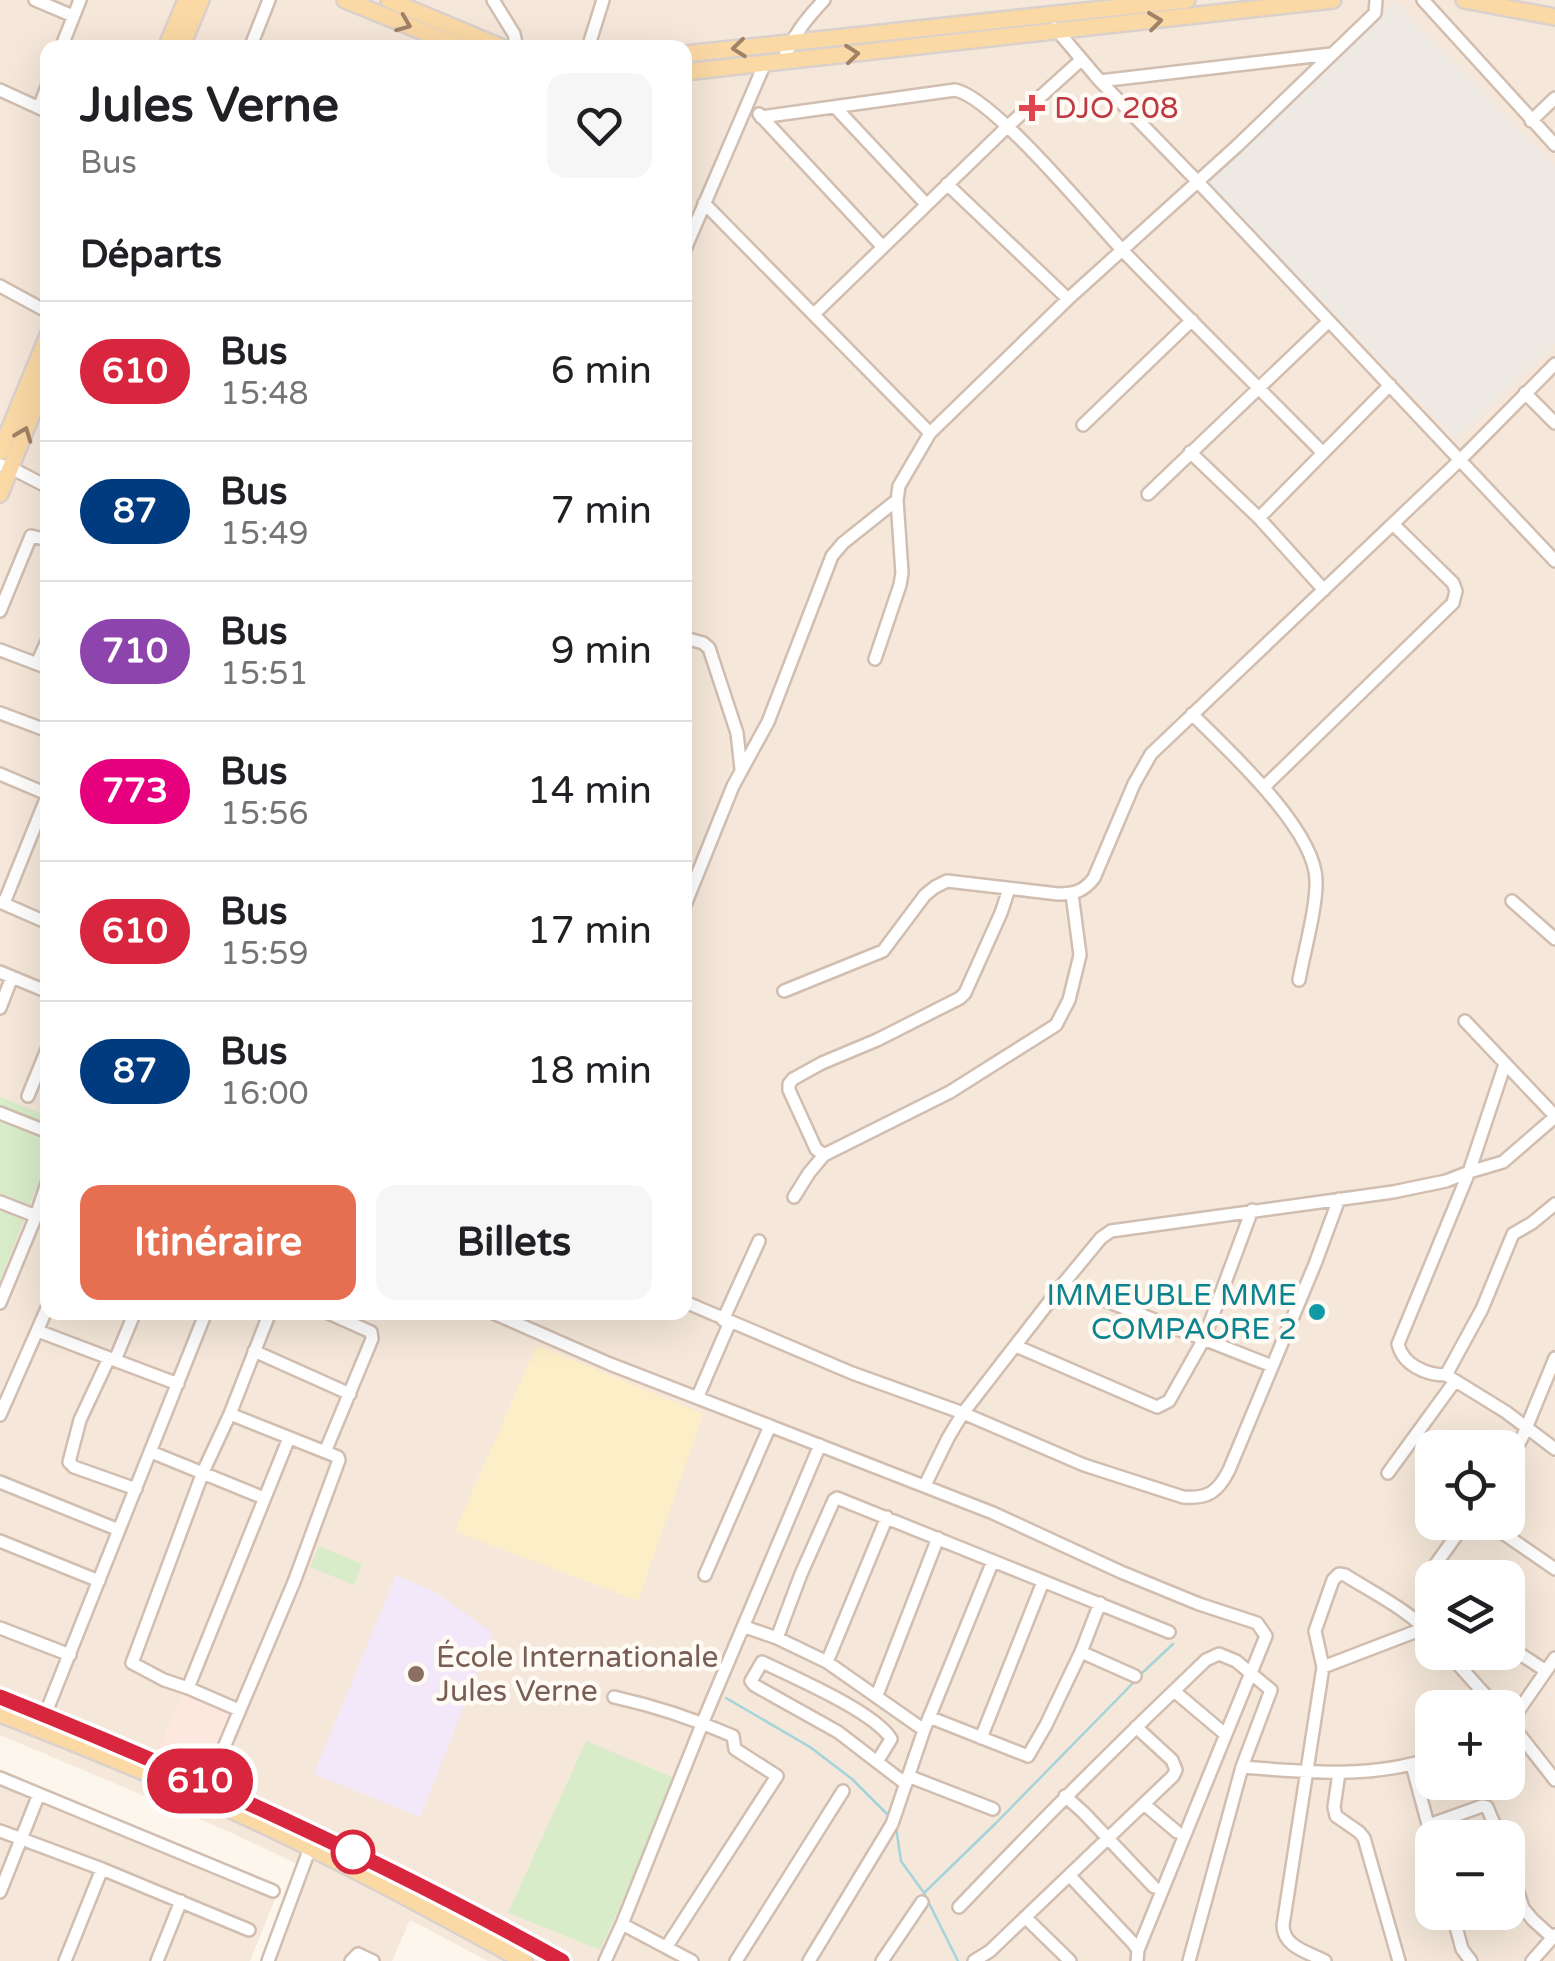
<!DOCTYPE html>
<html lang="fr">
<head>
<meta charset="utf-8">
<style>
  :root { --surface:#fff; --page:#f6f6f6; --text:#202124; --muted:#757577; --line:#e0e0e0; --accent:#e76f51 }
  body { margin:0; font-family:"Varela Round",sans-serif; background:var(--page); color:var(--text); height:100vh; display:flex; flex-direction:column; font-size:38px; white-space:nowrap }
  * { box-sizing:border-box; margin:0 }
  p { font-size:32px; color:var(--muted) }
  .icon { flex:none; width:55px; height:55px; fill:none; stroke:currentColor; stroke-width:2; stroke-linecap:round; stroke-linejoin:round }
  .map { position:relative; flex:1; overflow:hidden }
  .panel { position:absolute; left:40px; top:40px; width:652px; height:1280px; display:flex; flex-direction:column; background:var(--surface); border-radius:20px; box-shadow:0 10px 40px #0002 }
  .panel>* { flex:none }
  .badge { padding:0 20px; border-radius:32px; font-size:35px; line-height:65px }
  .fabs { position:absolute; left:1415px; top:1430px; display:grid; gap:20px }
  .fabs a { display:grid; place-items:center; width:110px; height:110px; border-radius:20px; background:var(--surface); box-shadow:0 10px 40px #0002; font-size:50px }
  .map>.badge { position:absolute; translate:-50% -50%; box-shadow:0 0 0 5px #fff }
  h2 { padding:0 40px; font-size:38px; line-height:90px }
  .round { display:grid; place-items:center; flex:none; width:105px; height:105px; border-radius:20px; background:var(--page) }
  .summary { display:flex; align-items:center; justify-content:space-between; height:170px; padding:0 40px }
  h1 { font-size:48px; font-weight:800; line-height:75px }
  .button { display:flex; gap:20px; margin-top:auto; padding:20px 40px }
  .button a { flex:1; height:115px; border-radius:20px; background:var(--accent); color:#fff; font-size:40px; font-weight:800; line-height:115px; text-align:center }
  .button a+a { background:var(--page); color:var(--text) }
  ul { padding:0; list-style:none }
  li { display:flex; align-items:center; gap:30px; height:140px; padding:0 40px; border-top:2px solid var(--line) }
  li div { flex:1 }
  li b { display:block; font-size:38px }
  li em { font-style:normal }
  li .badge { min-width:110px; font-weight:700; text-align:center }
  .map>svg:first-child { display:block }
</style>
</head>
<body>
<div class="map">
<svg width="1555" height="1961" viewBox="0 0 1555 1961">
  <rect width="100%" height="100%" fill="#fdf6ec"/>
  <!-- residential -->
  <path fill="#f5e8da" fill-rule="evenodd" d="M0 0H1555V1961H488L410 1920 392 1961H269L306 1868 223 1829 0 1735ZM48 48H685V1312H48ZM1432 1448H1508V1522H1432ZM1432 1578H1508V1652H1432ZM1432 1708H1508V1782H1432ZM1432 1838H1508V1912H1432Z
    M0 1773 280 1887 250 1961H0Z"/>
  <!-- commercial -->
  <path fill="#fde8e0" d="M183 1692 232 1713 208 1772 158 1751Z"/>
  <!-- industrial -->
  <path fill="#efe9e4" d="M1395 1 1555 166V344L1456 439 1206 182Z"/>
  <!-- education -->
  <path fill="#f3e8fa" d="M396 1575 435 1592 493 1633 420 1817 314 1774Z"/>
  <!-- green -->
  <path fill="#d8ecc9" d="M0 1097 48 1116 47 1160 0 1281Z
    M319 1546 362 1564 354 1585 310 1567Z
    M586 1741 677 1779 600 1950 508 1913Z"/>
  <!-- sand -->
  <path fill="#fcefc7" d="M537 1345 703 1414 638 1601 455 1531Z"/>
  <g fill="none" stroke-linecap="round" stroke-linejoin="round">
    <!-- stream -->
    <path stroke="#a5d3da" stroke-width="2.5" d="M1141 1674 1173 1644
      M726 1698 810 1747 852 1779 890 1817
      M896 1827 901 1861 924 1893 958 1961
      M924 1893 996 1823 1136 1680"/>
    <defs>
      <path id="minor" d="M35 0 73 16
        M493 0 514 34 517 48
        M1423 0 1555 145
        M1055 28 1100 81 1198 182 1555 561
        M61 48 80 0
        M250 48 269 0
        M588 48 603 0
        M783 61C792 37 806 19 824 0
        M1100 81 1331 54
        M0 90 48 112
        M835 107 926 204
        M39 108 48 84
        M759 114 882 246
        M761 117 955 90C993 97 1092 218 1124 252 1190 320 1257 386 1323 453
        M1531 121 1555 98
        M947 184 1068 299
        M704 203 930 433
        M685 249 765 63
        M0 286 48 312
        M814 314 1008 126 1081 60
        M1525 393 1555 423
        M1083 425 1192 320
        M1190 452 1259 518 1324 590
        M0 465 11 468 48 487
        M1148 494 1329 321
        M1259 518 1390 385
        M0 611 31 536 48 540
        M685 638 703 643 709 648 737 733 741 769
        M0 650 48 668
        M875 659 900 585 902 573 897 500 899 486 930 433 1068 299 1237 146 1375 13 1376 0
        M37 663 48 639
        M0 713 48 731
        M1192 714C1227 749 1315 829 1316 880 1317 907 1304 952 1299 980
        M0 774 47 794
        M1264 787 1453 603 1456 591 1453 583 1393 524
        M1512 901 1555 939
        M0 902 48 923
        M4 903 48 794
        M685 905 733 786 768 722 832 556 843 543 897 500
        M0 972 48 992
        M784 991 883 951 925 895 935 887 947 881 1058 894C1075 894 1084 891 1094 878L1134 784 1151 754 1460 460 1555 364
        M0 1008 12 977
        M1465 1021 1555 1116
        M28 1096 48 1047
        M0 1113 48 1132
        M1555 1117 1503 1162 1469 1172 1398 1344C1403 1365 1426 1375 1446 1375L1506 1412 1555 1449
        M824 1155 816 1149 789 1090V1084L793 1079 822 1063 877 1040 960 998 965 993 1001 913 1009 889
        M794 1197 809 1173 824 1155 950 1092 1056 1025 1069 1000 1080 955 1072 894
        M0 1202 36 1216 0 1303
        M36 1216 48 1180
        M1063 1284 1272 1366
        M685 1302 852 1373 963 1413 1084 1465 1183 1497C1208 1499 1218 1492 1229 1470L1315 1264 1339 1199
        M491 1312 610 1364 770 1426
        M723 1320 759 1241
        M38 1331 109 1358 80 1420 69 1462 74 1467 136 1489
        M1016 1346 1157 1407 1169 1401 1204 1339 1252 1210
        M254 1351 350 1394
        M109 1358 178 1384
        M115 1360 135 1312
        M1446 1375 1482 1309 1513 1234 1532 1223 1555 1204
        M698 1396 730 1322
        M0 1415 48 1306
        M151 1452 264 1498
        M325 1452 372 1339 371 1332 326 1312
        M1508 1462 1522 1438 1555 1358
        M1388 1473 1455 1381
        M0 1482 119 1530
        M925 1485 948 1438 963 1413 1063 1284 1101 1238 1111 1231 1393 1192 1446 1181 1469 1172 1505 1064
        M1487 1522 1555 1569
        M0 1541 99 1581
        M705 1575 770 1426 993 1513 1121 1572 1199 1604 1257 1623 1266 1636 1138 1950
        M1432 1594 1424 1588 1423 1582 1466 1522
        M745 1627 777 1638 827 1662 924 1730
        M0 1628 70 1655
        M777 1638 801 1574 834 1500 837 1498 1169 1632
        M1508 1646 1546 1671
        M1081 1652 1135 1676
        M1447 1652 1497 1708
        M827 1662 887 1517
        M1323 1667 1425 1628
        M188 1688 289 1438
        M1174 1691 1225 1734
        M877 1695 938 1538
        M614 1697C655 1706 694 1719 733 1736L735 1749 777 1776 667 1946
        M239 1710 188 1688 164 1680 132 1663 203 1472 230 1414 270 1312
        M45 1715 206 1312
        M929 1717 1028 1756 1046 1725 1081 1652 1100 1603
        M1508 1719 1519 1710 1555 1658
        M1508 1720 1555 1780
        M981 1738 1043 1582
        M877 1762 891 1739C875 1712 793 1677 762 1662L751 1681 754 1685 838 1732 906 1784
        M1412 1765 1432 1839
        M1242 1767C1304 1772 1372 1779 1432 1758
        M1339 1773 1334 1807 1336 1816 1359 1832 1364 1838 1399 1961
        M908 1776 993 1809
        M0 1778 273 1891
        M208 1785 294 1582 339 1460 338 1457 230 1414
        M1065 1796 1084 1813 1154 1887
        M1144 1804 1177 1832
        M1429 1825 1482 1806 1487 1807 1500 1838
        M0 1831 102 1869 249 1930
        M1508 1861 1523 1908 1533 1920 1553 1938
        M1070 1876 1133 1943 1138 1950 1137 1961
        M0 1892 39 1794
        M959 1907C1039 1823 1122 1740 1206 1660L1219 1654 1236 1661 1271 1690 1242 1767 1189 1961
        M1452 1912 1462 1949 1471 1961
        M1025 1917 1070 1961
        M622 1924 692 1961
        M65 1961 102 1869
        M157 1961 181 1901
        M268 1961 310 1848
        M351 1961 358 1954 373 1961
        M605 1961 622 1924 707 1712 820 1445
        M736 1961 843 1791
        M809 1961 892 1824 924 1730 993 1561
        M882 1961 922 1902
        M974 1961 990 1951 1173 1776 1176 1770 1172 1760 1136 1727
        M1325 1961C1308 1952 1283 1947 1283 1925L1323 1667 1315 1631 1333 1580 1339 1574 1345 1575C1375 1594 1409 1610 1432 1636
        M1532 1961 1555 1935"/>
      <path id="major" d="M345 0 463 48
        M389 0 503 48
        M1464 0 1555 17
        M166 48 186 0
        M181 48 201 0
        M685 54 1187 0
        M685 72 1333 0
        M0 452 48 335
        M0 494 48 374
        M0 1697C192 1774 381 1860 562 1961
        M0 1714C83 1746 165 1780 246 1817 341 1861 433 1911 524 1961"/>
    </defs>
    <!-- minor casing -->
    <use href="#minor" stroke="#d1beb0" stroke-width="16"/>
    <!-- major casing -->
    <use href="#major" stroke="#dad1cd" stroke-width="20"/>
    <!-- minor -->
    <use href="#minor" stroke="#fff" stroke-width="11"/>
    <!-- major -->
    <use href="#major" stroke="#fbd9a5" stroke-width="15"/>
  </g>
  <!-- one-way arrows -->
  <defs><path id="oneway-chevron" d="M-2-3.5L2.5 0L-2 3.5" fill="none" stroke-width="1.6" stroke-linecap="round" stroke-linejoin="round" transform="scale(2.5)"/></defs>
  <g stroke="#a18267">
    <use href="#oneway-chevron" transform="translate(1155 21) rotate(-7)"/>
    <use href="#oneway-chevron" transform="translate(404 24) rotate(22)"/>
    <use href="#oneway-chevron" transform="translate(739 48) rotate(174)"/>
    <use href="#oneway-chevron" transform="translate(852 54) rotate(-6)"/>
    <use href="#oneway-chevron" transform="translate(24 434) rotate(-69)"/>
  </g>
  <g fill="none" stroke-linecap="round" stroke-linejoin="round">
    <defs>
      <path id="line" d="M0 1697C192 1774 381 1860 562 1961"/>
    </defs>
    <!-- line casing -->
    <use href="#line" stroke="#fff" stroke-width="22"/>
    <!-- line -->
    <use href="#line" stroke="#d7263d" stroke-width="15"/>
  </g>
  <!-- markers -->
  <path fill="#e0444e" stroke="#fffaf3" stroke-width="4" d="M1027 93h10v10h10v10h-10v10h-10v-10h-10v-10h10z"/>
  <circle fill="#0f9aa8" stroke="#fffaf3" stroke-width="4" cx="1317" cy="1312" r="10"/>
  <circle fill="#8d6e63" stroke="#fffaf3" stroke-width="4" cx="416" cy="1674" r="10"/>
  <circle fill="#fff" stroke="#d7263d" stroke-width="5" cx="353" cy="1852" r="20"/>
  <g text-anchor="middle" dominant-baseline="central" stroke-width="9" stroke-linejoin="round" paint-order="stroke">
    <!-- health labels -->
    <g font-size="30" fill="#be3a42" stroke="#fffaf3" text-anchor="start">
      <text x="1054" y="108">DJO 208</text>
    </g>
    <!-- culture labels -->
    <g font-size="30" fill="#0d838f" stroke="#fffaf3" text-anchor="end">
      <text x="1297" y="1295">IMMEUBLE MME<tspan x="1297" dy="34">COMPAORE 2</tspan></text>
    </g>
    <!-- education labels -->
    <g font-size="30" fill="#785e54" stroke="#fffaf3" text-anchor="start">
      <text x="436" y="1657">École Internationale<tspan x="436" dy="34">Jules Verne</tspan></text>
    </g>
  </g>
</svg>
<div class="fabs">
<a><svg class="icon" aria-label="locate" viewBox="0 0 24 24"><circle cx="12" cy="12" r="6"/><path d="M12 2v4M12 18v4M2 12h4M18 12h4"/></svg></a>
<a><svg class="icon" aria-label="layers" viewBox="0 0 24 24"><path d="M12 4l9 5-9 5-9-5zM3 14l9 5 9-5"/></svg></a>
<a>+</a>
<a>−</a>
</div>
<b class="badge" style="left:200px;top:1781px;background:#d7263d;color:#fff">610</b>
<section class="panel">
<div class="summary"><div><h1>Jules Verne</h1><p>Bus</p></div><a class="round"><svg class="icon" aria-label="heart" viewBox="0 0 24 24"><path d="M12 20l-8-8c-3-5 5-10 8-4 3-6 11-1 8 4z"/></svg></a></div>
<h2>Départs</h2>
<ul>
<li><span class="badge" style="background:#d7263d;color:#fff">610</span><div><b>Bus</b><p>15:48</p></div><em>6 min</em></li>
<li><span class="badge" style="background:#003b80;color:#fff">87</span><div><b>Bus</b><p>15:49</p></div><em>7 min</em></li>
<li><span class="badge" style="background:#8e44ad;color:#fff">710</span><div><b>Bus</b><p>15:51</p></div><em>9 min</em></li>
<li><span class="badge" style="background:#e6007e;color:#fff">773</span><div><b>Bus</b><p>15:56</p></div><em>14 min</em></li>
<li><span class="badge" style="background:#d7263d;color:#fff">610</span><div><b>Bus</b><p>15:59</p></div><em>17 min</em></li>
<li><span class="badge" style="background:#003b80;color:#fff">87</span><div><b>Bus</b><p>16:00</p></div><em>18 min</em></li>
</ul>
<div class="button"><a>Itinéraire</a><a>Billets</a></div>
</section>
</div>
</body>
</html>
